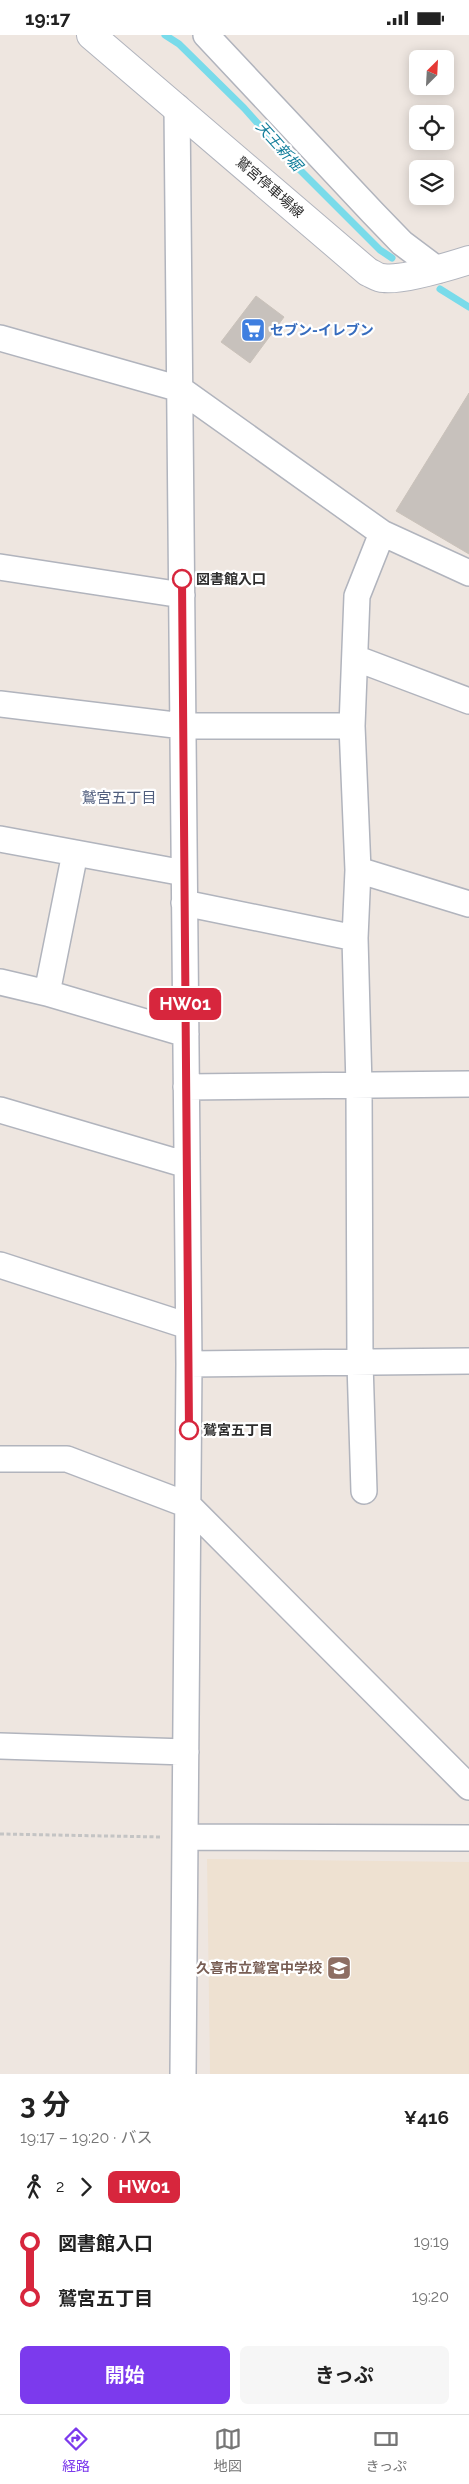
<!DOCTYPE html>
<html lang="ja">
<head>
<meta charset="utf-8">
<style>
  :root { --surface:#fff; --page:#f6f6f6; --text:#222; --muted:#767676; --line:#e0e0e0; --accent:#7c3aed }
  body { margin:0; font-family:Raleway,"Noto Sans JP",sans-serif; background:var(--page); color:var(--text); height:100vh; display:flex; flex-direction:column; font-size:19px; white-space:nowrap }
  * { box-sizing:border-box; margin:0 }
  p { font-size:16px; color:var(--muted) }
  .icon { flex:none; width:28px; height:28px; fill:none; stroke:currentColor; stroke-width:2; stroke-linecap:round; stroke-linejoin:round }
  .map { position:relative; height:2039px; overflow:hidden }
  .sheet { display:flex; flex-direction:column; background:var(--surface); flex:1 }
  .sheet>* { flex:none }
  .badge { padding:0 10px; border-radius:8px; font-size:18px; line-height:32px }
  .needle { width:32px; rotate:24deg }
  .buttons { position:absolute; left:409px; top:15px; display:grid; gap:10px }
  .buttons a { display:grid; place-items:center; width:45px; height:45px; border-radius:8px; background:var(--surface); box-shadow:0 2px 12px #0003; font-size:25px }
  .map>.badge { position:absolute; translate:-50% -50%; box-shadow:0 0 0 2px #fff }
  .legs { display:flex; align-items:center; gap:8px; height:55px; padding:0 20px; font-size:16px }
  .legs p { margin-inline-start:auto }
  .summary { display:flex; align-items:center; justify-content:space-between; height:85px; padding:0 20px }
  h1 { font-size:28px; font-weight:700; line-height:38px }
  .button { display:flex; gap:10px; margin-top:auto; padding:10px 20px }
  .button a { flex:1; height:58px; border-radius:8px; background:var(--accent); color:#fff; font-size:20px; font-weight:700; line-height:58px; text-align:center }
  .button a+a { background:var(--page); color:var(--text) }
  ul { padding:0 20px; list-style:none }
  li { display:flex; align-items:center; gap:18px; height:55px; font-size:19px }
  li i { display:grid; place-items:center; width:8px; height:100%; margin:0 6px; background:currentColor }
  li i::after { content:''; width:12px; height:12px; margin:-6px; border:4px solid; border-radius:50%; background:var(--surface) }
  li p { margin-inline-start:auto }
  li:first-child i { background:linear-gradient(#0000 50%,currentColor 0) }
  li:last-child i { background:linear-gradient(currentColor 50%,#0000 0) }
  .status { display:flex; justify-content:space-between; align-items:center; height:35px; padding:0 25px; background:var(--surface); direction:ltr }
  .status svg { height:14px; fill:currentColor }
  .tab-bar { display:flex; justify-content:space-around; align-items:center; height:70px; border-top:1px solid var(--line); background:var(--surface); font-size:14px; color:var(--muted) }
  .tab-bar a { display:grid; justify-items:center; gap:2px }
  .tab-bar .on { color:var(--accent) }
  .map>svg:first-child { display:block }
</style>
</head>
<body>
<div class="status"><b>19:17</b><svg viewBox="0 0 49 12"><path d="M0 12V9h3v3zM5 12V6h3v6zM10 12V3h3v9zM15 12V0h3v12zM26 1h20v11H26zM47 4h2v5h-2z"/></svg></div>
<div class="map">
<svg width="469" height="2039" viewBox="0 0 469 2039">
  <rect width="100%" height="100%" fill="#eee6e0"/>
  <!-- education -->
  <path fill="#eee1d1" d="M207 1824 469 1827V2039H210Z"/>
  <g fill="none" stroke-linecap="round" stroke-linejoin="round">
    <!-- stream -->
    <path stroke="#79dbea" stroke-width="7" d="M165 0 179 9 244 73 295 130 380 215 392 223
      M440 254 469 272"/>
  </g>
  <!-- building -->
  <path fill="#c7c1bc" stroke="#cac2ba" d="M256 261 284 282 250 328 221 307Z
    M469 358V519L396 476Z"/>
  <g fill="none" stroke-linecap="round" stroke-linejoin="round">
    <defs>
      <path id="street" d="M206 0 373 178 402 208 438 235
        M177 72 189 1329 183 2039
        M0 303 180 354 382 498 469 538
        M0 532 182 560
        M355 623 469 666
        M0 669 183 691H352
        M0 804 184 838
        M358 835 469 869
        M184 868 355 903
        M0 947 47 958 186 999
        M47 958 75 818
        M186 1052 469 1049
        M0 1075 187 1130
        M0 1230 188 1291
        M189 1329 469 1326
        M0 1424H67L188 1470 469 1752
        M364 1456 360 1328 359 1051 355 903 358 835 352 691 357 561 382 498
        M0 1711 186 1717
        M185 1802 469 1803"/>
      <path id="secondary" d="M91 0 368 237C373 239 378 243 383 243 402 246 450 231 469 225"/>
    </defs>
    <!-- street casing -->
    <use href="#street" stroke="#b1b4bd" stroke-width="28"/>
    <!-- secondary casing -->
    <use href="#secondary" stroke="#b1b4bd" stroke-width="30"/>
    <!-- path -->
    <path stroke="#c4c4c4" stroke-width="3" stroke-dasharray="4 2.5" stroke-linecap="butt" d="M0 1799 162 1802"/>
    <!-- street -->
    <use href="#street" stroke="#fff" stroke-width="25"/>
    <!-- secondary -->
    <use href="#secondary" stroke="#fff" stroke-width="28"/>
  </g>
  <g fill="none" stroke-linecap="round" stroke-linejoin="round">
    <defs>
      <path id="line-1" d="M182 544 189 1395"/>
    </defs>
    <!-- line-1 casing -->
    <use href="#line-1" stroke="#fff" stroke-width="11"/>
    <!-- line-1 -->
    <use href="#line-1" stroke="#d7263d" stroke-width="8"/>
  </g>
  <!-- icons -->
  <defs>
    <symbol id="supermarket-square" viewBox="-11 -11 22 22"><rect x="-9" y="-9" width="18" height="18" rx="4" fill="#3f7fe0" stroke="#fff"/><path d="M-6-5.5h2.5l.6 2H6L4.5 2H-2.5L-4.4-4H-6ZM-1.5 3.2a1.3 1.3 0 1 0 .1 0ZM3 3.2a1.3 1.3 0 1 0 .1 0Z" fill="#fff"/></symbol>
    <symbol id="school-square" viewBox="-11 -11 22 22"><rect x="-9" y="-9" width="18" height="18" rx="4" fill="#8d6e63" stroke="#fff"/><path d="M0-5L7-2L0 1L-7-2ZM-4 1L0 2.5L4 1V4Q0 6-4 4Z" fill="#fff"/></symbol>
  </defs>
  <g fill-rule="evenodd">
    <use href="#supermarket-square" x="239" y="281" width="28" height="28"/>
    <use href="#school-square" x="325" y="1919" width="28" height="28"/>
  </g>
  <!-- markers -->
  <g fill="#fff" stroke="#d7263d" stroke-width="2.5">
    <circle cx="182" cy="544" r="9"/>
    <circle cx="189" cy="1395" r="9"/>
  </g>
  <g text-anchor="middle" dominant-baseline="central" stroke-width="4.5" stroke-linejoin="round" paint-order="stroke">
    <!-- street labels -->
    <g font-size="14" fill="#2d2d2d" stroke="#fff">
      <text transform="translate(270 152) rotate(41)">鷲宮停車場線</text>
    </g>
    <!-- shop labels -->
    <g font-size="14" font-weight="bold" fill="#366cbe" stroke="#fff" text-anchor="start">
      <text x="270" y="295">セブン-イレブン</text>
    </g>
    <!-- stop labels -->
    <g font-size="14" font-weight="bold" fill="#2d2d2d" stroke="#fff" text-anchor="start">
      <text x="196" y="544">図書館入口</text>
      <text x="203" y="1395">鷲宮五丁目</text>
    </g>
    <!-- education labels -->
    <g font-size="14" font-weight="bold" fill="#785e54" stroke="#fff" text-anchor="end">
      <text x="322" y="1933">久喜市立鷲宮中学校</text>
    </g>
    <!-- water labels -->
    <g font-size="15" font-style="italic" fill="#137e9b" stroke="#fff">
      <text transform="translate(279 111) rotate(48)">天王新堀</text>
    </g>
    <!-- neighbourhood labels -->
    <g font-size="15" fill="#4f5d7d" stroke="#fff">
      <text x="119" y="763">鷲宮五丁目</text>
    </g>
  </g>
</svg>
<div class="buttons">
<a><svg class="needle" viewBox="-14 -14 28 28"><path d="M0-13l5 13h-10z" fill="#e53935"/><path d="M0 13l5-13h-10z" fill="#767676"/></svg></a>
<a><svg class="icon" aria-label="locate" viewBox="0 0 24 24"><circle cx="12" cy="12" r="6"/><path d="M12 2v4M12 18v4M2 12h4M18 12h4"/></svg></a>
<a><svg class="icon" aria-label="layers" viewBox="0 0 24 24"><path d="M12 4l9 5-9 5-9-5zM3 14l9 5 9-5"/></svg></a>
</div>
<b class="badge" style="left:185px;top:969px;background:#d7263d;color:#fff">HW01</b>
</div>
<section class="sheet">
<div class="summary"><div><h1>3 分</h1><p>19:17 – 19:20 · バス</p></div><b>¥416</b></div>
<div class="legs"><svg class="icon" aria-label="walk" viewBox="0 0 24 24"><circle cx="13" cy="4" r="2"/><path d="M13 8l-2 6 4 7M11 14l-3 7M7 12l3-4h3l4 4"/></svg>2<svg class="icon" aria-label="forward" viewBox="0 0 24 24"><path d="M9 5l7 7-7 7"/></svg><b class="badge" style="background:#d7263d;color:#fff">HW01</b></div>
<ul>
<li><i style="color:#d7263d"></i><b>図書館入口</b><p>19:19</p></li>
<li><i style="color:#d7263d"></i><b>鷲宮五丁目</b><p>19:20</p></li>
</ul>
<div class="button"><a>開始</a><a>きっぷ</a></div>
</section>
<nav class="tab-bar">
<a class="on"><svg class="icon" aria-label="directions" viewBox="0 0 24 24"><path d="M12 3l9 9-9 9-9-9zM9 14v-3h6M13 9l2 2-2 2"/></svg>経路</a>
<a><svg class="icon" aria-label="map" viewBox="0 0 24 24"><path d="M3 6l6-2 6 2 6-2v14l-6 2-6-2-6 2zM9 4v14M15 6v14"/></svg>地図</a>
<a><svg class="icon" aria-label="tickets" viewBox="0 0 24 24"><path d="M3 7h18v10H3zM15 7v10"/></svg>きっぷ</a>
</nav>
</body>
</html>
